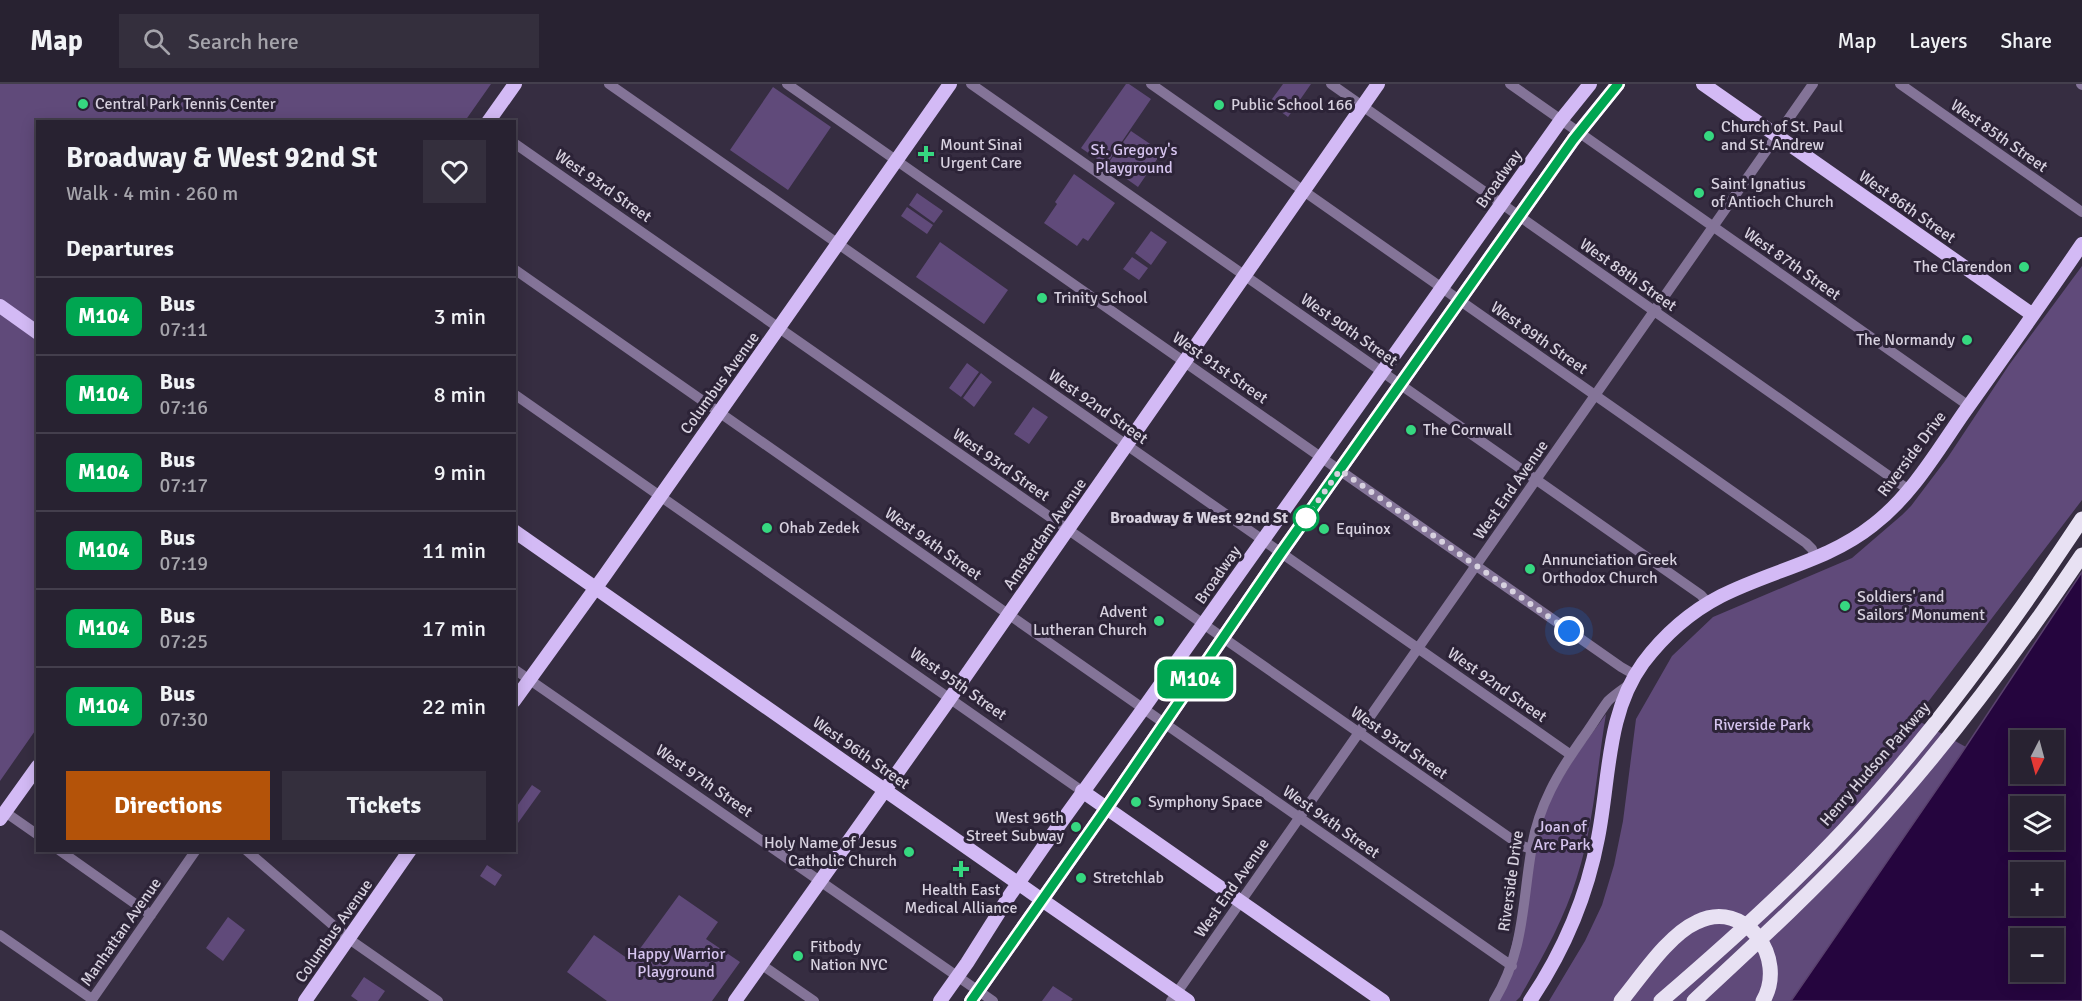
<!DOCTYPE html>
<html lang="en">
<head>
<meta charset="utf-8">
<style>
  :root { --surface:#282231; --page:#342f3d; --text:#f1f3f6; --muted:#a5a4ab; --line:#443f4d; --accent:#b45309 }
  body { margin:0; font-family:Signika,sans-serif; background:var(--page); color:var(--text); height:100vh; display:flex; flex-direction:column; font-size:22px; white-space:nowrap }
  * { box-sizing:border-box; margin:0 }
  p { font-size:20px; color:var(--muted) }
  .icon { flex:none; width:33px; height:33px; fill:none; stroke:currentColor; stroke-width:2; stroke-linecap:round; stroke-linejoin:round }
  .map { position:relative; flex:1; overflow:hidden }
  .panel { position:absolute; left:36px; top:36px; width:480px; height:732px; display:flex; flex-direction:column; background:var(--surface); border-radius:0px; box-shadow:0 3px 15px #0003,0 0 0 2px var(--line) }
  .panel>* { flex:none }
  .badge { padding:0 12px; border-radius:9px; font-size:21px; line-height:39px }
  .needle { width:39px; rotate:186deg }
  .controls { position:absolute; left:2010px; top:646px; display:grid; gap:12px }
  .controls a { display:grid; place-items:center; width:54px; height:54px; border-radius:0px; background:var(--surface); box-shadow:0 3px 15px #0003,0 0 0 2px var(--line); font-size:30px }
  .you { position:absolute; width:30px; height:30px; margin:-15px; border:4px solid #fff; border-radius:50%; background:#1a73e8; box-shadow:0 0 0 9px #1a73e833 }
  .map>.badge { position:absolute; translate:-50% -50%; box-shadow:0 0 0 3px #fff }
  h2 { padding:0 30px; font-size:22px; line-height:54px }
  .round { display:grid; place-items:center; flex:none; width:63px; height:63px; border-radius:0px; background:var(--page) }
  .head { display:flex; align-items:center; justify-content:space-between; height:102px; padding:0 30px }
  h1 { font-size:28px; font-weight:700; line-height:45px }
  .primary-button { display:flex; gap:12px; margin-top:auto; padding:12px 30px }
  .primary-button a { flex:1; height:69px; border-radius:0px; background:var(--accent); color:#fff; font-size:24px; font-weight:700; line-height:69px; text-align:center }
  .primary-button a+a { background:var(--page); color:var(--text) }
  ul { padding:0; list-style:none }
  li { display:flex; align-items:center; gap:18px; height:78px; padding:0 30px; border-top:2px solid var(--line) }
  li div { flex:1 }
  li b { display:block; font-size:22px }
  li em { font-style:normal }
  li .badge { min-width:66px; font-weight:700; text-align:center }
  header { display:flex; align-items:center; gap:36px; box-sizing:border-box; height:84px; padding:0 30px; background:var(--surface); border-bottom:2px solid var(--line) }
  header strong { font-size:28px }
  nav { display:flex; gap:33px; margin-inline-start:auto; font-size:21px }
  .search { width:420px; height:54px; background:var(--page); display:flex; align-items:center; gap:15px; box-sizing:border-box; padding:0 21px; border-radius:0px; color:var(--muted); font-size:22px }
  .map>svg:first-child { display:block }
</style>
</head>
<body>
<header>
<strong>Map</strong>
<div class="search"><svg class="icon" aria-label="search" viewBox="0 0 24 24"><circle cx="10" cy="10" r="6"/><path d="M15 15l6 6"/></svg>Search here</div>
<nav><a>Map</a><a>Layers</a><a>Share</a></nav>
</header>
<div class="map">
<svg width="2082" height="917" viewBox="0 0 2082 917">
  <rect width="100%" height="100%" fill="#362d41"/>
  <!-- green -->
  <path fill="#604a7a" d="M0 0H491L465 37 38 38 37 644 0 697Z
    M1126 0H1129L1151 15 1106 81 1081 64Z
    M1283 0H1311L1288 33 1269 19Z
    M773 3 831 43 788 106 730 66Z
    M1131 47 1162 68 1138 103 1107 81Z
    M1074 90 1115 119 1088 157 1083 154 1077 162 1044 139 1057 120 1055 118Z
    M917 109 943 127 934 139 909 121Z
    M907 123 933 141 927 150 901 132Z
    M1151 147 1167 158 1151 181 1135 169Z
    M940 158 1008 206 984 240 916 193Z
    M1132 173 1148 184 1139 196 1123 185Z
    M2082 182V416L1915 635 1966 663 1791 917H1549L1585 857 1602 821 1614 781 1623 737 1636 635 1672 572 1713 533 1852 474 1902 431 1911 422 1948 373 2009 281Z
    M967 279 979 288 961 313 949 304Z
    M981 289 992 298 974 323 963 314Z
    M1033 323 1048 333 1029 360 1014 350Z
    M1606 630C1597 684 1594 740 1577 793 1564 836 1542 874 1520 913L1516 917H1498L1547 719 1577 670Z
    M532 701 541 707 518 739 515 737V725Z
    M487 781 502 791 495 802 480 792Z
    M679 811 718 838 706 855 740 878 712 917H607L567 888 594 851 631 877Z
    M228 833 245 846 223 877 206 864Z
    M364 893 385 907 378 917H358L351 912Z
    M1053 902 1073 915 1071 917H1042Z"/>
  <!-- water -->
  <path fill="#25053e" stroke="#5a426e" stroke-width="1.5" fill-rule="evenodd" d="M2082 488V917H1791L1959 673ZM2020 657H2054V690H2020ZM2020 723H2054V756H2020ZM2020 789H2054V822H2020ZM2020 855H2054V888H2020Z"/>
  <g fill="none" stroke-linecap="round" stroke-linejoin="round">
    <!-- minor -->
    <path stroke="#847498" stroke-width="10" d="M609 0 1571 671
      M787 0 1621 583 1635 591
      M971 0 1701 511 1708 519
      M1151 0 1806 459 1812 465 1816 475
      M1331 0 1909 406
      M1510 0 1969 322
      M1900 0 2082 128
      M2081 0 2082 1
      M514 59 1520 761 1531 765
      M514 185 1512 882
      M514 310 1082 707
      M514 585 993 917
      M5 728 38 751
      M59 766 151 831
      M246 766 349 855 438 917
      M0 851 92 915
      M762 881 814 917
      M91 917 196 766
      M1171 917 1813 0
      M1494 917C1525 866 1522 818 1532 762 1539 721 1558 689 1582 655 1591 643 1599 629 1608 617 1614 611 1623 605 1630 600"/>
    <!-- major -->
    <path stroke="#d3baf5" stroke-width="14" d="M1703 0 2033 231
      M488 38 515 0
      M0 222 38 249
      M514 447 1042 816 1188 917
      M514 617 605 491 950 0
      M1082 707 1383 917
      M0 735 38 682
      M305 917 410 766
      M735 917 944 623 1378 0
      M940 917 967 879 1010 811 1044 762 1143 625 1561 36 1590 0
      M971 917 1101 732 1281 469 1524 125 1579 48 1618 0
      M1530 917C1563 868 1587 812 1598 754 1610 694 1606 630 1643 579 1664 551 1690 528 1721 512 1772 486 1828 477 1873 441 1911 412 1936 369 1963 330 2003 274 2043 217 2082 160"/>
    <!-- highway -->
    <path stroke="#e8e1f3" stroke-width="15" d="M1621 917C1641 893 1668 851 1697 838 1745 814 1788 874 1763 917
      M1661 917C1724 863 1787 807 1844 746 1933 650 2010 544 2082 435
      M1694 917C1752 863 1810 810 1864 752 1944 665 2016 569 2082 471"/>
  </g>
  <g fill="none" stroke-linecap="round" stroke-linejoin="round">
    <defs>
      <path id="line" d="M971 917 1101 732 1281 469 1573 56 1618 0"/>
    </defs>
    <!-- line casing -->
    <use href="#line" stroke="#fff" stroke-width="14"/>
    <!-- line -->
    <use href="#line" stroke="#00a651" stroke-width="9"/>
    <!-- walk -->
    <path stroke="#d7d1df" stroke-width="6" stroke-dasharray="0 10.8" d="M1306 434 1340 386 1569 547"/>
  </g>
  <!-- markers -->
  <g fill="#36d880" stroke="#2c2337" stroke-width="2">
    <circle cx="83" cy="20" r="6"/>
    <circle cx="1219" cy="21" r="6"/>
    <circle cx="1709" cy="52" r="6"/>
    <path d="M923 61h6v6h6v6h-6v6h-6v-6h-6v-6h6z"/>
    <circle cx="1699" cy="109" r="6"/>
    <circle cx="2024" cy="183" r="6"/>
    <circle cx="1042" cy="214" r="6"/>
    <circle cx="1967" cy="256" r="6"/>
    <circle cx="1411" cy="346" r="6"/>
    <circle cx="767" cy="444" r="6"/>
    <circle cx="1324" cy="445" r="6"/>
    <circle cx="1530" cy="485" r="6"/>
    <circle cx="1845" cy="522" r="6"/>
    <circle cx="1159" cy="537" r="6"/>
    <circle cx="1136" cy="718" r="6"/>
    <circle cx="1076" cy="743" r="6"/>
    <circle cx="909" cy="768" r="6"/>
    <path d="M958 776h6v6h6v6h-6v6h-6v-6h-6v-6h6z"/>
    <circle cx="1081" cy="794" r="6"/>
    <circle cx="798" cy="872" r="6"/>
  </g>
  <circle fill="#fff" stroke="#00a651" stroke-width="3" cx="1306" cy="434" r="12"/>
  <g text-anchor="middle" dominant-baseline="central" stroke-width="6" stroke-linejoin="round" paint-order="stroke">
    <!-- poi labels -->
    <g font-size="16" fill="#d7d1df" stroke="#2c2337" text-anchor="start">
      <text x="95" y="20">Central Park Tennis Center</text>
      <text x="1231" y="21">Public School 166</text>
      <text x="1721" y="43">Church of St. Paul<tspan x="1721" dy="18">and St. Andrew</tspan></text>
      <text x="940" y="61">Mount Sinai<tspan x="940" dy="18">Urgent Care</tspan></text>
      <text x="1711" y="100">Saint Ignatius<tspan x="1711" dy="18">of Antioch Church</tspan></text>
      <text x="2012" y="183" text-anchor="end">The Clarendon</text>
      <text x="1054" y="214">Trinity School</text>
      <text x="1955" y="256" text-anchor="end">The Normandy</text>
      <text x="1423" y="346">The Cornwall</text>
      <text x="779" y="444">Ohab Zedek</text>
      <text x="1336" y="445">Equinox</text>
      <text x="1542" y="476">Annunciation Greek<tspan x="1542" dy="18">Orthodox Church</tspan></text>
      <text x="1857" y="513">Soldiers' and<tspan x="1857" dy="18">Sailors' Monument</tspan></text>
      <text x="1147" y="528" text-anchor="end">Advent<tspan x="1147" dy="18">Lutheran Church</tspan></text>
      <text x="1148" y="718">Symphony Space</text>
      <text x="1064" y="734" text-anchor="end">West 96th<tspan x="1064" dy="18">Street Subway</tspan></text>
      <text x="897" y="759" text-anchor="end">Holy Name of Jesus<tspan x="897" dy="18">Catholic Church</tspan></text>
      <text x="1093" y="794">Stretchlab</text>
      <text x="961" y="806" text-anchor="middle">Health East<tspan x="961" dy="18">Medical Alliance</tspan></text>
      <text x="810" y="863">Fitbody<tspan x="810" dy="18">Nation NYC</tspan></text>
    </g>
    <!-- street labels -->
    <g font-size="16" fill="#d7d1df" stroke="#2c2337">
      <text transform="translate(1999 52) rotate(35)">West 85th Street</text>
      <text transform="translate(1499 95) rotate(-55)">Broadway</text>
      <text transform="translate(603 102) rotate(35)">West 93rd Street</text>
      <text transform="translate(1907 123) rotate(35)">West 86th Street</text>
      <text transform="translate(1792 180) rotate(35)">West 87th Street</text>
      <text transform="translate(1628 191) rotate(35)">West 88th Street</text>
      <text transform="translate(1349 246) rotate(35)">West 90th Street</text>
      <text transform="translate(1539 254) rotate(35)">West 89th Street</text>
      <text transform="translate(1220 284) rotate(35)">West 91st Street</text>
      <text transform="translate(720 299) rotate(-54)">Columbus Avenue</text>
      <text transform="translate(1098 323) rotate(35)">West 92nd Street</text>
      <text transform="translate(1912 370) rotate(-53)">Riverside Drive</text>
      <text transform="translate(1001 381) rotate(35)">West 93rd Street</text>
      <text transform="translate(1511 406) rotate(-55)">West End Avenue</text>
      <text transform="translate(1045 450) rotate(-55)">Amsterdam Avenue</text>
      <text transform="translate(933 460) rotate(35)">West 94th Street</text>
      <text transform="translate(1218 491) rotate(-55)">Broadway</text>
      <text transform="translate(958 600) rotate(35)">West 95th Street</text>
      <text transform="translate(1497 601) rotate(35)">West 92nd Street</text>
      <text transform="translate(1399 659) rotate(35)">West 93rd Street</text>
      <text transform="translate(861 669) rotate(35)">West 96th Street</text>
      <text transform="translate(1875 680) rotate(-49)">Henry Hudson Parkway</text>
      <text transform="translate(704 697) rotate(35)">West 97th Street</text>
      <text transform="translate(1331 738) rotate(35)">West 94th Street</text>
      <text transform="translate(1511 797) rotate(-82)">Riverside Drive</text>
      <text transform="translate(1232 804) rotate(-55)">West End Avenue</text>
      <text transform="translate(334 847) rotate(-55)">Columbus Avenue</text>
      <text transform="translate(121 848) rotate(-55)">Manhattan Avenue</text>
    </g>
    <!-- park labels -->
    <g font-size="16" fill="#d6c4ef" stroke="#2c2337">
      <text x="1134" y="66">St. Gregory's<tspan x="1134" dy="18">Playground</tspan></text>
      <text x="1762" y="641">Riverside Park</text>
      <text x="1562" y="743">Joan of<tspan x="1562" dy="18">Arc Park</tspan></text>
      <text x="676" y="870">Happy Warrior<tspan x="676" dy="18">Playground</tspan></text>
    </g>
    <!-- stop labels -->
    <g font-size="16" font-weight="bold" fill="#d7d1df" stroke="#2c2337" text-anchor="end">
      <text x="1288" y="434">Broadway &amp; West 92nd St</text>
    </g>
  </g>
</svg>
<div class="controls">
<a><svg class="needle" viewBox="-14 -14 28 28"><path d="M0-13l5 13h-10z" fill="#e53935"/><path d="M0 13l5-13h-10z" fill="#a5a4ab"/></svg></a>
<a><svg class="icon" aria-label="layers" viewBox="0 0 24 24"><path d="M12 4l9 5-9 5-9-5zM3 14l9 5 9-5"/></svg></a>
<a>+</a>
<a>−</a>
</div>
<div class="you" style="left:1569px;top:547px"></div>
<b class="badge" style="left:1195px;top:595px;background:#00a651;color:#fff">M104</b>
<section class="panel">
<div class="head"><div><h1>Broadway &amp; West 92nd St</h1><p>Walk · 4 min · 260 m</p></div><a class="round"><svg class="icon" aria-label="heart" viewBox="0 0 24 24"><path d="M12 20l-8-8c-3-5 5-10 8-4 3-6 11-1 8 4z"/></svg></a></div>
<h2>Departures</h2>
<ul>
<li><span class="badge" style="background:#00a651;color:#fff">M104</span><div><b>Bus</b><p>07:11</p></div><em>3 min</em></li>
<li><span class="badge" style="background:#00a651;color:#fff">M104</span><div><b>Bus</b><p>07:16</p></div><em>8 min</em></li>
<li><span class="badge" style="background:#00a651;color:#fff">M104</span><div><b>Bus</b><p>07:17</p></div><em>9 min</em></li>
<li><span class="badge" style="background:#00a651;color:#fff">M104</span><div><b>Bus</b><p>07:19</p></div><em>11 min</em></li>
<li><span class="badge" style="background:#00a651;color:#fff">M104</span><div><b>Bus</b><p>07:25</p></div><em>17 min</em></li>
<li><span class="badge" style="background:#00a651;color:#fff">M104</span><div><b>Bus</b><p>07:30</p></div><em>22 min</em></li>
</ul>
<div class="primary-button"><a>Directions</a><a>Tickets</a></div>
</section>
</div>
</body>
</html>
